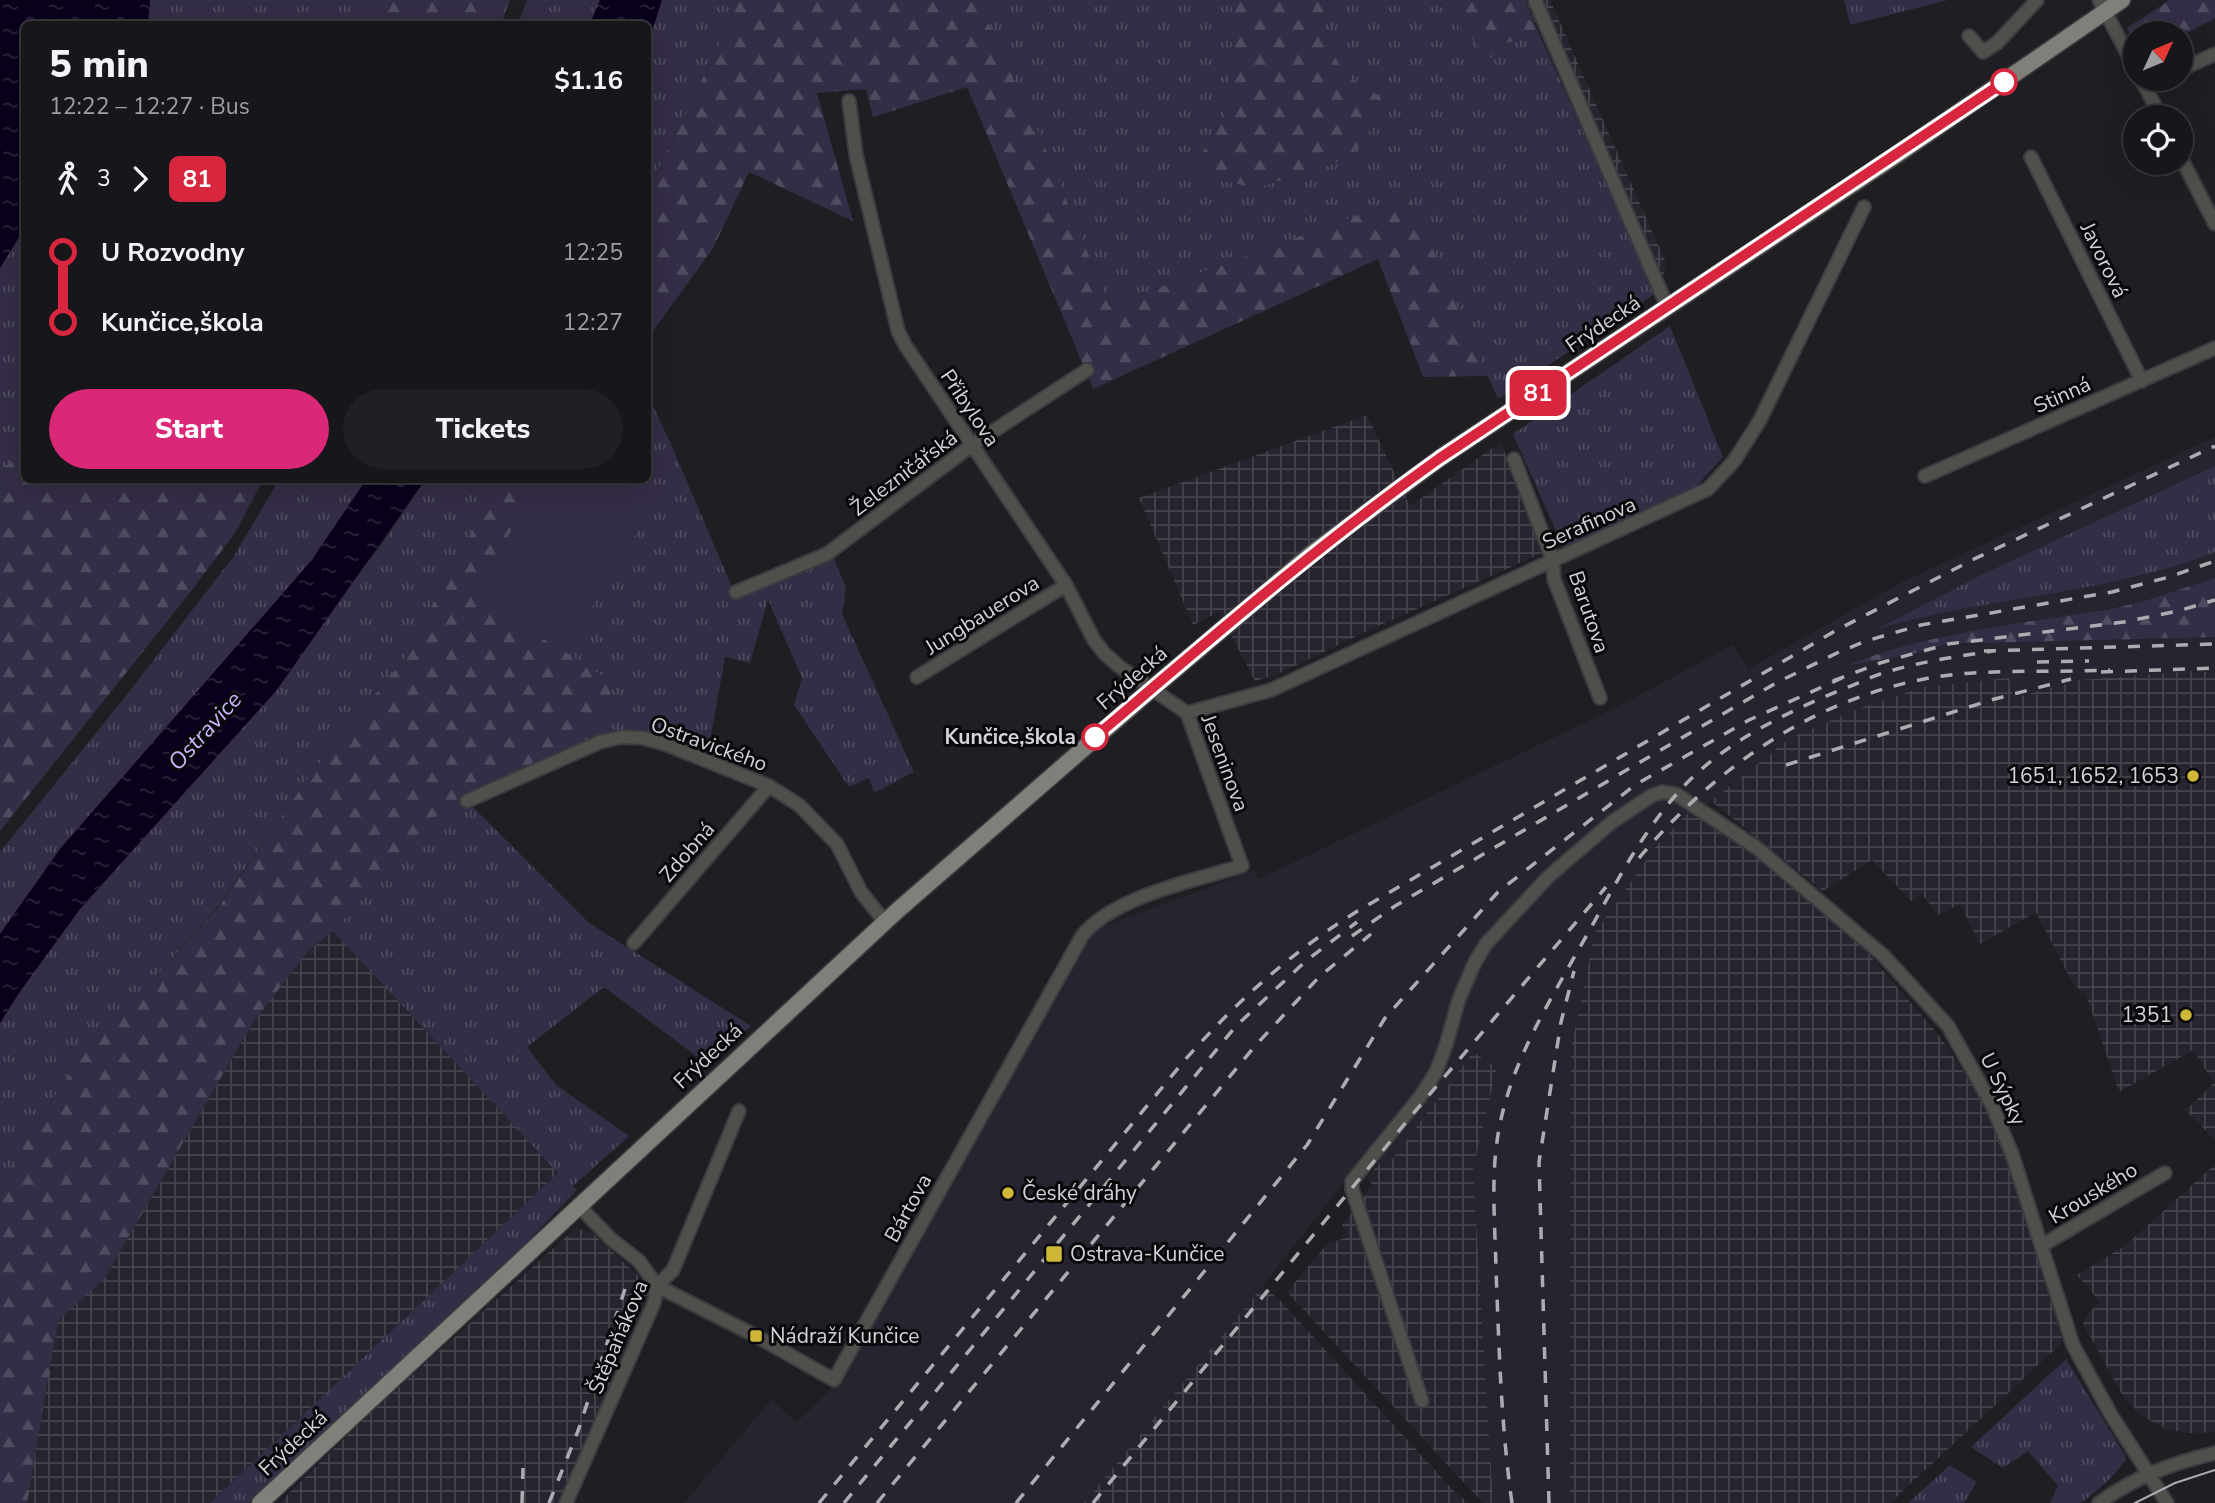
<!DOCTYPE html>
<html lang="en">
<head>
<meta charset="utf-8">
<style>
  :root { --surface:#17161a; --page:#201f23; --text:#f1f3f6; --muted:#9e9fa2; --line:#363539; --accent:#db2777 }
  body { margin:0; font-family:"Nunito Sans",sans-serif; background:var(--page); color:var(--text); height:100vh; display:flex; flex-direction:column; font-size:26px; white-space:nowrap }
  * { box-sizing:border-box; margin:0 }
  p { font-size:23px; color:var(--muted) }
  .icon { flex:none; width:38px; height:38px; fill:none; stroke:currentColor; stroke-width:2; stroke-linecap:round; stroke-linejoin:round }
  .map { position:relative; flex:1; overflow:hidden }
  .panel { position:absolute; left:21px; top:21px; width:630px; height:462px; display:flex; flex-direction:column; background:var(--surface); border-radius:10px; box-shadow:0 7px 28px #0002,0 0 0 2px var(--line) }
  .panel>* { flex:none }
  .badge { padding:0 14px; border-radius:10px; font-size:24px; line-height:46px }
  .needle { width:46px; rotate:46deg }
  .fabs { position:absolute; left:2123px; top:21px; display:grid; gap:14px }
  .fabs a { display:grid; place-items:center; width:70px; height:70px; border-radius:50%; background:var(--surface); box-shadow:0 7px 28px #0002,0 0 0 2px var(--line); font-size:35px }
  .map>.badge { position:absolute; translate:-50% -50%; box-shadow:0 0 0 4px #fff }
  .legs { display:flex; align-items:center; gap:10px; height:77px; padding:0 28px; font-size:23px }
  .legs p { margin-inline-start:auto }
  .head { display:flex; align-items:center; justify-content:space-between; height:119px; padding:0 28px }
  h1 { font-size:38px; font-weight:800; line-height:52px }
  .cta { display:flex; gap:14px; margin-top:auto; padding:14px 28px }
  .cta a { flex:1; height:80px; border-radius:42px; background:var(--accent); color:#fff; font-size:28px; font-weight:800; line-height:80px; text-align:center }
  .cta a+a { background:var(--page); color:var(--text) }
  ul { padding:0 28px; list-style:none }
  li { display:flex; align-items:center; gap:24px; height:70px; font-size:26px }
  li i { display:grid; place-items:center; width:10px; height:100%; margin:0 9px; background:currentColor }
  li i::after { content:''; width:18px; height:18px; margin:-9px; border:5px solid; border-radius:50%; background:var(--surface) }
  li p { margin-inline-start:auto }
  li:first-child i { background:linear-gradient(#0000 50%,currentColor 0) }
  li:last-child i { background:linear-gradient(currentColor 50%,#0000 0) }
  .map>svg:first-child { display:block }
</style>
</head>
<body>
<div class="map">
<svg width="2215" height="1503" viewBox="0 0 2215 1503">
  <defs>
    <pattern id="industrial-grid" width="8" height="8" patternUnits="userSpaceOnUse" patternTransform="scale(1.75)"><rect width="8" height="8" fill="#27242f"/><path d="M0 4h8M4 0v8" fill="none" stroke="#45434c"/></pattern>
    <pattern id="grass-tufts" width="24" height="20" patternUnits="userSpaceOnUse" patternTransform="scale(1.75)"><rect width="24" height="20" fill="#342d46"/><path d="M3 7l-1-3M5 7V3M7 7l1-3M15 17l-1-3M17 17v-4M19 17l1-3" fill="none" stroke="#504b60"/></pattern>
    <pattern id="forest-firs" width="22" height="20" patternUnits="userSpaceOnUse" patternTransform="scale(1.75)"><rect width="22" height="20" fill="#342d46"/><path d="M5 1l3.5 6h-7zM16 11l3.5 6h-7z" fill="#504b60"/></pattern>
    <pattern id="water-ripples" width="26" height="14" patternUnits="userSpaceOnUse" patternTransform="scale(1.75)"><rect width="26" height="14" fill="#0a001d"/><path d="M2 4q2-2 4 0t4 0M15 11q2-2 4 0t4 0" fill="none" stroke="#2d243d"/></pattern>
  </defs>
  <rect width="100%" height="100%" fill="#1f1e23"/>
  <!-- built -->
  <path fill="#27242f" d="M2215 437V466L1985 573 1882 627 1948 610 2138 577 2215 552V578L2144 601 2085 613 1952 634 1872 656 1900 654 1942 646 1994 643 2215 637V672L2191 671 2081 680 2013 698 2009 678 1790 738 1711 801 1595 933 1571 1048 1570 1503H1493L1473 1169 1497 1068 1386 1169 1363 1153 1351 1173 1262 1287 1084 1503H684L771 1400 797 1422 832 1388 873 1325 1086 938 1098 928 1254 871 1259 879 1615 708 1733 645 1748 669 1902 582Z"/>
  <!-- industrial -->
  <path fill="url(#industrial-grid)" d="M1525 0H1550L1667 265 1656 293Z
    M1367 415 1410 506 1501 442 1542 553 1365 632 1278 674 1255 681 1219 612 1193 625 1139 498Z
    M2191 671 2215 672V1140L2186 1110 2214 1083 2193 1050 2119 1092 2086 995 2073 984 2036 912 1980 944 1960 904 1938 915 1922 894 1911 901 1872 860 1823 891 1711 801 1790 738 1863 707 1923 687 2009 678 2013 698 2081 680Z
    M1692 809 1793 884 1860 944 1941 1038 1983 1101 2014 1182 2063 1342 1890 1503H1570L1571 1048 1595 933 1657 845Z
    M333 931 558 1173 210 1503H27L57 1321 104 1279 252 1024 308 951Z
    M1473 1052 1497 1068 1473 1169 1493 1503H1483L1287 1292 1327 1244 1348 1237 1342 1225 1373 1185 1367 1179 1379 1163 1386 1168Z
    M2215 1164V1431L2196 1434 2168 1430 2153 1422 2145 1418 2124 1398 2083 1324 2087 1314 2100 1302 2077 1275 2126 1245Z
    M576 1228 592 1233 647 1284 649 1291 559 1503H279L368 1415Z
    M1262 1287 1278 1298 1452 1489 1468 1503H1084Z"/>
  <!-- grass -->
  <path fill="url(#grass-tufts)" d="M150 0H381L368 24H148Z
    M527 0H600L590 24H518Z
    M662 0H738L720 43 648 190V43Z
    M978 0H1232V59L1225 117 1190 172 1254 188 1308 173 1350 157 1389 103 1346 75 1319 31 1328 0H1439L1444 11 1500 45 1539 34 1656 293 1498 399 1408 195 1391 203 1109 306 1045 147Z
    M1844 0H1948L1850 25Z
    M24 229V437L15 455 0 474V268Z
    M1670 326 1723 457 1692 491 1564 549 1513 434Z
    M648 396 671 444 737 599 833 556 846 588 842 614 914 772 874 793 869 778 849 787 794 705 802 678 768 600 750 663 725 657 707 757 654 733 622 731 582 750 484 599 551 480H648Z
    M2215 466V552C2106 595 1989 596 1877 629L1985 573Z
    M279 480H366L311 561 60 849 0 934V852L125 697 234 556Z
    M425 480H499L405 658 311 774 220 904 153 980 134 996 80 1060 29 1132 0 1198V1023L21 990 80 909 166 811 379 548Z
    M467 801 589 923 751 1026 707 1064 604 987 527 1047 556 1085 629 1136 573 1186 577 1190 528 1241 252 1500 248 1503H210L558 1173 333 931 413 843 432 818Z
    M2066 1359 2126 1457C2124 1468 2090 1499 2079 1503 2071 1503 2058 1503 2050 1503L2058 1486 2028 1451 2003 1468 1971 1447Z
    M1950 1465 1977 1482 1964 1503H1908Z"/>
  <!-- forest -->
  <path fill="url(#forest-firs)" d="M381 0H510L501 24H368Z
    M738 0H978L1045 147 1109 306 1391 203 1409 195 1488 376 1423 377 1378 259 1093 389 967 87 873 117 866 89 817 93 853 221 749 172 713 248 648 338V190L720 43Z
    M1232 0H1328L1319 31 1346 75 1390 103 1350 157 1308 173 1254 188 1190 172 1225 117 1232 59Z
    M1439 0H1525L1539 34 1500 45 1491 58 1444 11Z
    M2170 0H2215V18L2181 36 2180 33H2135V45L2127 28Z
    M24 437V480H263L235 533 188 595 0 831V474L15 455Z
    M499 480H551L484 599 615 684 582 750 432 818 413 843 333 931 308 951 252 1024 104 1279 58 1321 27 1503H0V1198L29 1132 80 1060 134 996 153 980 220 905 311 774 405 658Z
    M2215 578V637L1948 644 1916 653 1846 666C1932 631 2024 624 2115 608L2144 601Z"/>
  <!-- pitch -->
  <path fill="#342d46" d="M542 480H618L655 502 565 652 472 596Z"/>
  <!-- water -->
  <path fill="url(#water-ripples)" d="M0 0H150L148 24H24V229L0 268Z
    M600 0H662L648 43V24H590Z
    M366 480H425L276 691 80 909 21 990 0 1023V934L60 849 311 561Z"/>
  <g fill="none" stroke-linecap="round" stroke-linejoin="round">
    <defs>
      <path id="minor" d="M1535 0 1667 306
        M2099 0 2135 68
        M1969 36 1983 52 1997 43 2037 0
        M2180 70 2215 54
        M2141 79 2161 117
        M2145 87 2162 79
        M2180 156 2215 224
        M2031 157 2142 381
        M1514 459 1553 561 1554 579 1600 698
        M1925 476 2215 348
        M736 592 827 554 972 445 1087 370
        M917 677 1066 585
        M1187 713 1271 690 1708 489 1734 461 1760 420 1864 207
        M467 801 600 742 622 737 643 738 665 744 769 786 799 805 837 844 861 892 885 922
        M634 943 769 786
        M578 1205 611 1239 639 1261 657 1286 756 1336 834 1380 1082 936C1112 897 1195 880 1242 866L1187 713 1120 667 1105 654 1094 640 1066 585 905 345 898 331 856 155 849 101
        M2041 1246 2165 1173
        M1422 1401 1352 1189V1181L1420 1097 1436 1072 1446 1045 1459 999 1475 962 1486 944 1548 877 1612 822 1651 796 1662 792 1676 794 1757 848 1884 956 1948 1026 1992 1105 2012 1154 2073 1345 2110 1413 2167 1503
        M566 1503 654 1303 657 1286 673 1270 739 1111
        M2099 1503C2135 1477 2172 1463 2215 1453"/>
      <path id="major" d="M260 1503 898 910 1153 688 1311 554 1440 458 1901 152 2122 0"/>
    </defs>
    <!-- minor casing -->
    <use href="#minor" stroke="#3c3b40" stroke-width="16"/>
    <!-- major casing -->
    <use href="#major" stroke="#3c3b40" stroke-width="19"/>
    <!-- minor -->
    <use href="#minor" stroke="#504f4c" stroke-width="12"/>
    <!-- major -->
    <use href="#major" stroke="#807f79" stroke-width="16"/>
    <!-- tram -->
    <path stroke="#adacb0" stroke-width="2" d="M2135 1503 2175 1483 2215 1470"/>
    <!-- rail -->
    <path stroke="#adacb0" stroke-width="3.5" stroke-dasharray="12 12" stroke-linecap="butt" d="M1984 651 2215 644
      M2037 662 2089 661
      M2101 672 2215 668
      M1833 681 1880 663 1948 644 2124 622 2178 611 2215 600
      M1786 765 1991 700 2071 679
      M1639 858C1715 768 1811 700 1929 678 1985 668 2052 673 2110 670
      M1352 936 1395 906 1642 761 1776 683 1839 652 1866 641 1921 625 2112 592 2169 577 2215 561
      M522 1503 523 1468
      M549 1503 578 1431 625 1289
      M819 1503 1184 1061C1236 1002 1289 954 1356 912L1835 631 1972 560 2215 446
      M844 1503 1236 1026 1307 960 1357 922
      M877 1503 1255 1046 1319 977 1371 934
      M1016 1503 1307 1145 1385 1018 1498 892 1635 785 1749 720 1842 678
      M1093 1503 1412 1115 1606 887
      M1512 1503C1501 1426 1499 1347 1496 1269 1495 1222 1490 1171 1500 1124 1513 1060 1548 1004 1580 947 1610 895 1636 841 1675 796 1718 745 1783 714 1843 689 1859 683 1874 675 1890 671 1924 661 1960 656 1994 651
      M1549 1503 1539 1162 1561 1022 1574 971"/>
  </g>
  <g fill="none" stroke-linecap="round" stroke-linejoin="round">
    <defs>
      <path id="line-1" d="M1095 737C1209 640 1318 545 1440 458L2004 82"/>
    </defs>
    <!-- line-1 casing -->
    <use href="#line-1" stroke="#fff" stroke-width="16"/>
    <!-- line-1 -->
    <use href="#line-1" stroke="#d7263d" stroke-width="10"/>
  </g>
  <!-- markers -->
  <g fill="#fff" stroke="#d7263d" stroke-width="3.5">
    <circle cx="2004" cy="82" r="12"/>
    <circle cx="1095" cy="737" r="12"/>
  </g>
  <g fill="#cfb837" stroke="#09080b" stroke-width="2.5">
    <circle cx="2193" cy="776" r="7"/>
    <circle cx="2186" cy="1015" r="7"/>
    <circle cx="1008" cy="1193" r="7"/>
    <rect x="1045" y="1245" width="18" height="18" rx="3.5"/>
    <rect x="749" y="1329" width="14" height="14" rx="3.5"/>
  </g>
  <g text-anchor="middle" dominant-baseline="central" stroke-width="6" stroke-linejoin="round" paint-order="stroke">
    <!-- street labels -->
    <g font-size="21" fill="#d4d3d7" stroke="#09080b">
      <text transform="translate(2104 260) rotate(64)">Javorová</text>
      <text transform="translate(1603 324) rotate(-34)">Frýdecká</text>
      <text transform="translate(2062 395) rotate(-24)">Stinná</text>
      <text transform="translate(970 408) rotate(56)">Přibylova</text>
      <text transform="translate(904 473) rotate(-37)">Železničářská</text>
      <text transform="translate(1589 523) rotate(-24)">Serafinova</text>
      <text transform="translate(1589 612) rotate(71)">Barutova</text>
      <text transform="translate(982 615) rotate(-32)">Jungbauerova</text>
      <text transform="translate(1132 678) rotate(-41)">Frýdecká</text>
      <text transform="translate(709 744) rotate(20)">Ostravického</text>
      <text transform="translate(1225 763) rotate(70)">Jeseninova</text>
      <text transform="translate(687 852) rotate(-49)">Zdobná</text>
      <text transform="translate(708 1056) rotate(-43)">Frýdecká</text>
      <text transform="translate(2003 1089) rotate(64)">U Sýpky</text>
      <text transform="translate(2093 1193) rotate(-31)">Krouského</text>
      <text transform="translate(908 1208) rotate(-61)">Bártova</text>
      <text transform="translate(618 1337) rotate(-67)">Štěpaňákova</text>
      <text transform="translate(293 1443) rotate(-43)">Frýdecká</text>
    </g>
    <!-- stop labels -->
    <g font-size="21" font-weight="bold" fill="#d4d3d7" stroke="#09080b" text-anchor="end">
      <text x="1076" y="737">Kunčice,škola</text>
    </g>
    <!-- poi labels -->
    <g font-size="21" fill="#d4d3d7" stroke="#09080b" text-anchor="start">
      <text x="2179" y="776" text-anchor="end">1651, 1652, 1653</text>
      <text x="2172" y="1015" text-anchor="end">1351</text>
      <text x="1022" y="1193">České dráhy</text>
      <text x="1070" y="1254">Ostrava-Kunčice</text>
      <text x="770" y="1336">Nádraží Kunčice</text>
    </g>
    <!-- water labels -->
    <g font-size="23" font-style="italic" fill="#c8b4f9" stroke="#09080b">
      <text transform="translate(205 731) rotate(-48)">Ostravice</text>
    </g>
  </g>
</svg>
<div class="fabs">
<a><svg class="needle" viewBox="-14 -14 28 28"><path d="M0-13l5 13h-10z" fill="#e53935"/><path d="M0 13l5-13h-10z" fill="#9e9fa2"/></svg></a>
<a><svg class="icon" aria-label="locate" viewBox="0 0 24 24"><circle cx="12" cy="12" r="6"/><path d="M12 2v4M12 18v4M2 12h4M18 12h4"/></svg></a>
</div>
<b class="badge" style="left:1538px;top:393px;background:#d7263d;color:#fff">81</b>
<section class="panel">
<div class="head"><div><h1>5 min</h1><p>12:22 – 12:27 · Bus</p></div><b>$1.16</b></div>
<div class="legs"><svg class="icon" aria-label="walk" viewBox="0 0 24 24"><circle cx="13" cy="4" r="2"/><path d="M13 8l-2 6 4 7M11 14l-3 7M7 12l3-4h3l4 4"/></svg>3<svg class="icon" aria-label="forward" viewBox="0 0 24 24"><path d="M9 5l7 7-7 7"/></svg><b class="badge" style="background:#d7263d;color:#fff">81</b></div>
<ul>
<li><i style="color:#d7263d"></i><b>U Rozvodny</b><p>12:25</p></li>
<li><i style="color:#d7263d"></i><b>Kunčice,škola</b><p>12:27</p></li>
</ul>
<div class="cta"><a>Start</a><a>Tickets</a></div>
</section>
</div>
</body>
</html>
